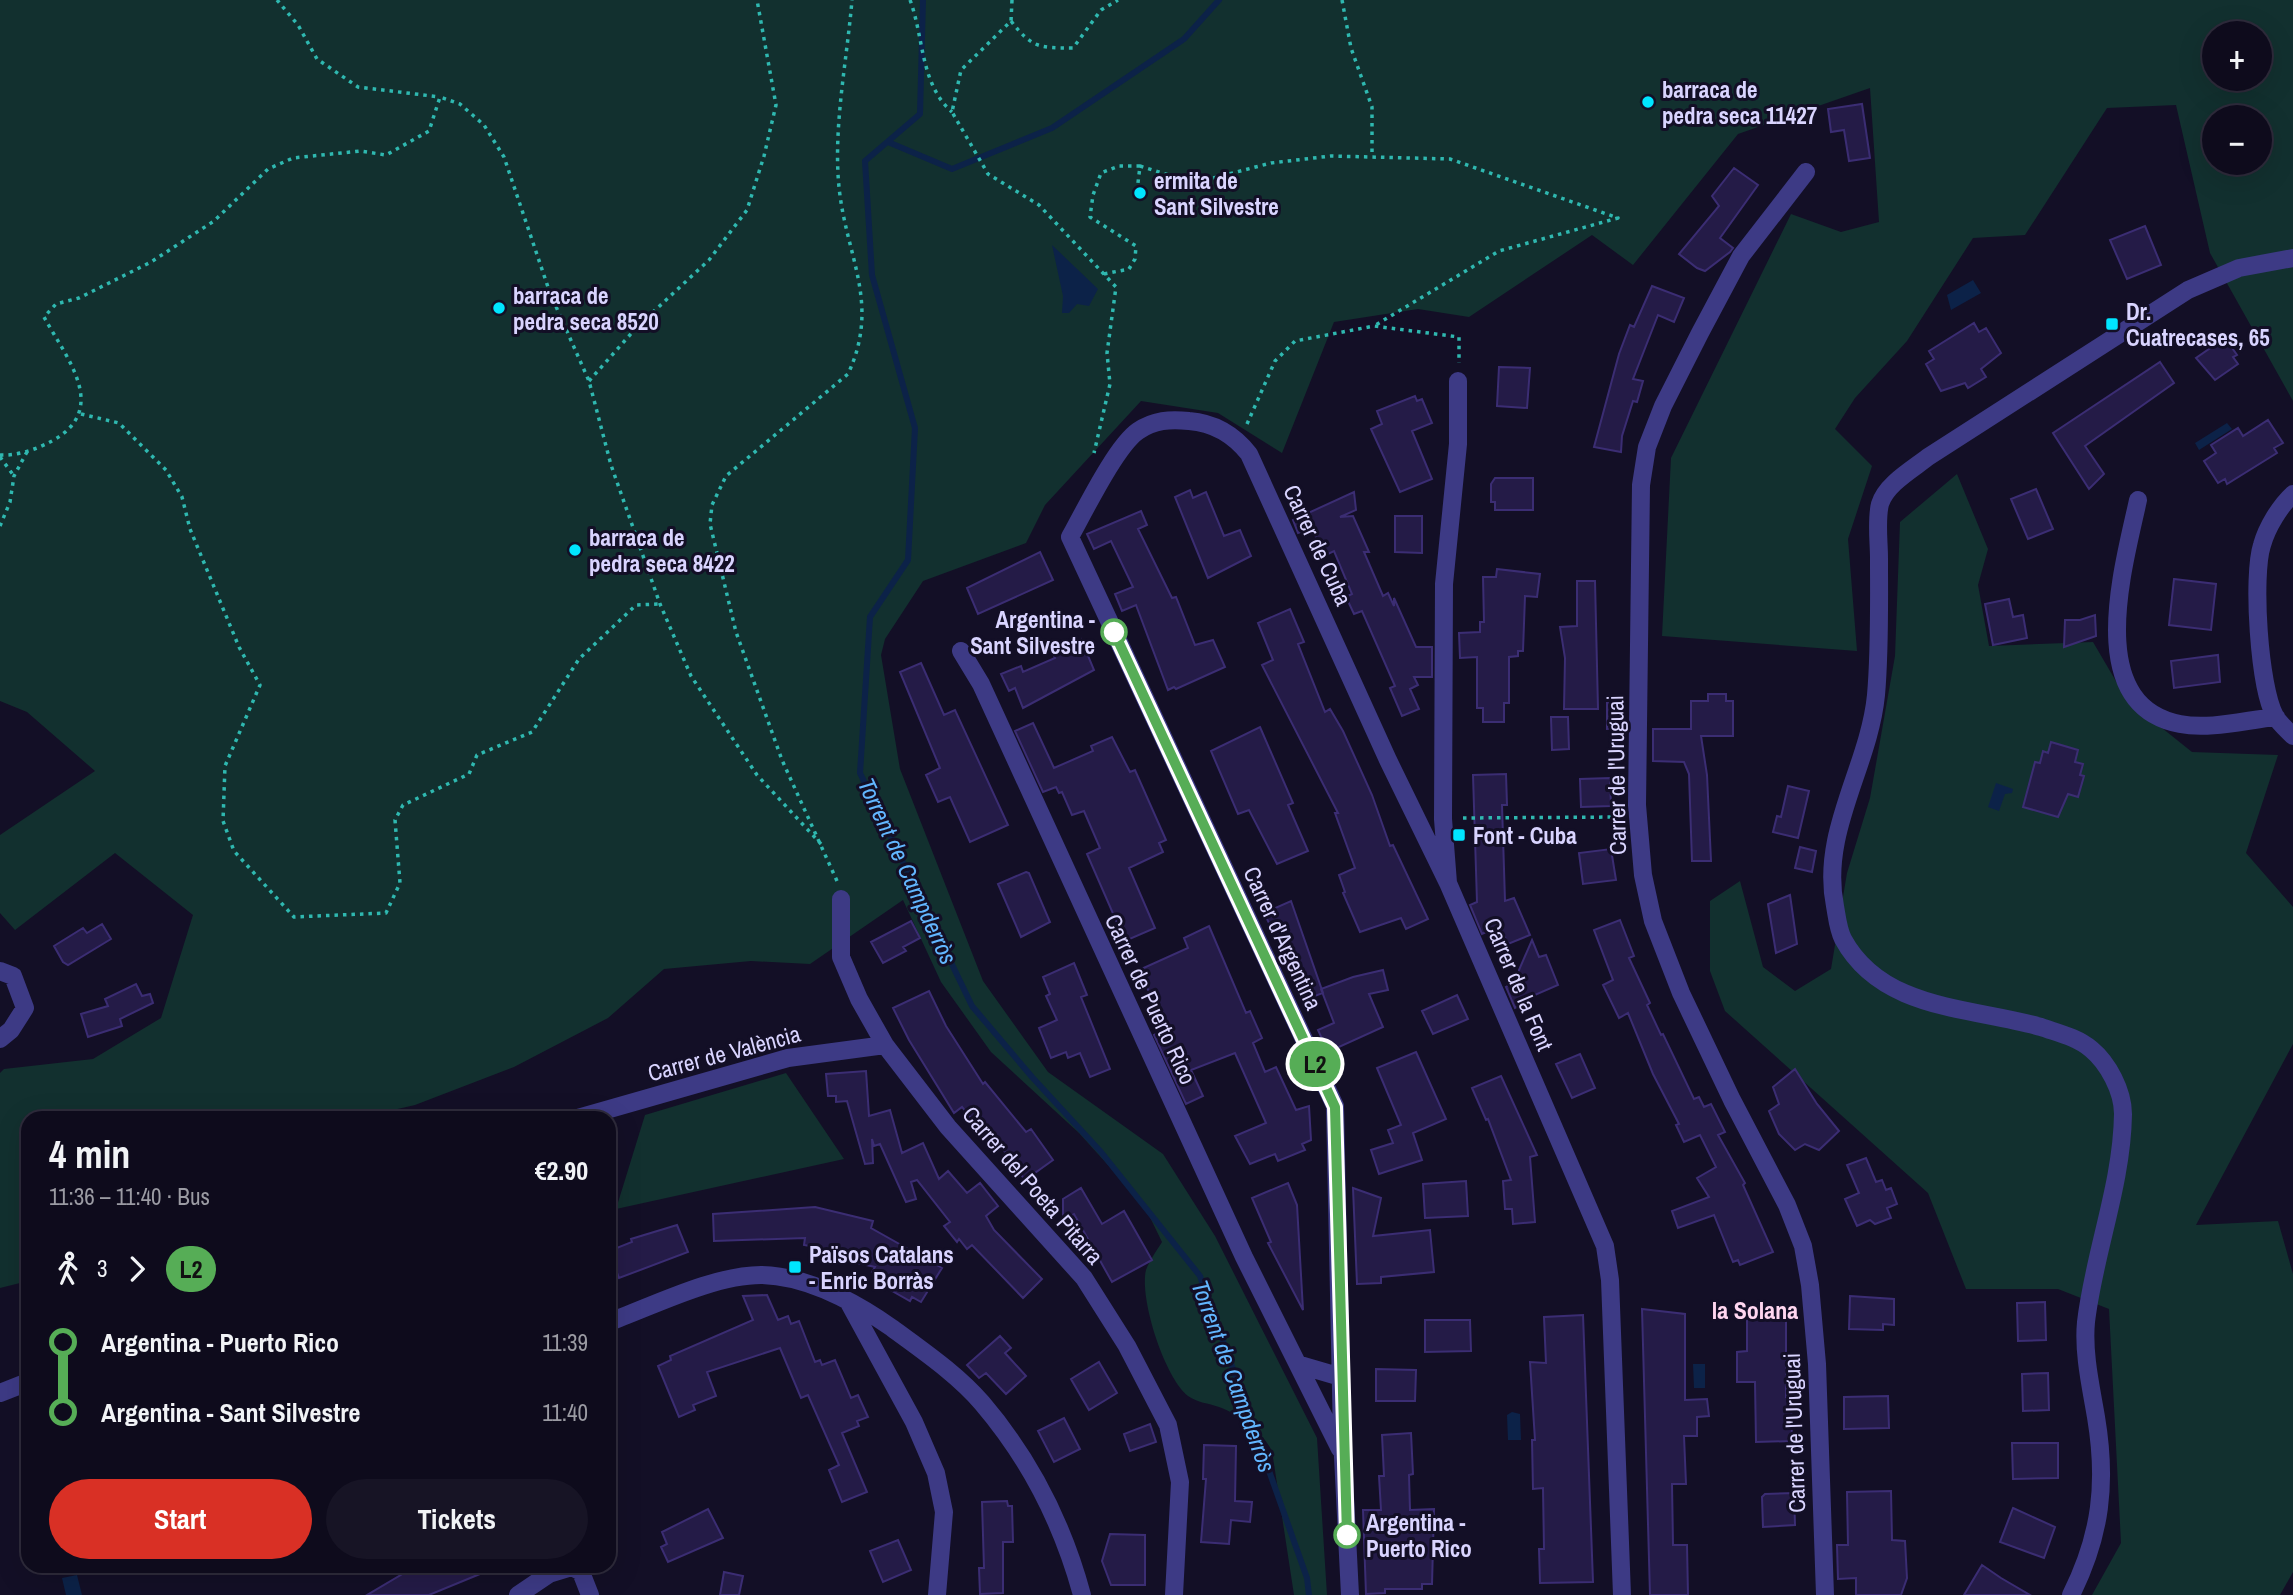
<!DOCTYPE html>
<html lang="en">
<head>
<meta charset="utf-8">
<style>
  :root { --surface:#0e0b1c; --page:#171425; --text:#f1f3f6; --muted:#9b9ba3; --line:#2e2b3b; --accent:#d93025 }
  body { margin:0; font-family:"Archivo Narrow",sans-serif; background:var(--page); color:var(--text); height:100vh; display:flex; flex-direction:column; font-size:26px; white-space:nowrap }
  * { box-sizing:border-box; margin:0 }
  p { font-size:23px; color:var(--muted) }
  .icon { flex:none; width:38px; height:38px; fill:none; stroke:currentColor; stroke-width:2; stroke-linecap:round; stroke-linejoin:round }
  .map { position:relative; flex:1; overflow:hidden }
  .side { position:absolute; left:21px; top:1111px; width:595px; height:462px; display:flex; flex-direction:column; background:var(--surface); border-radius:21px; box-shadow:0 7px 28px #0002,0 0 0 2px var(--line) }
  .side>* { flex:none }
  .badge { padding:0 14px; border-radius:23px; font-size:24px; line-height:46px }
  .controls { position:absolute; left:2202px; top:21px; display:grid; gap:14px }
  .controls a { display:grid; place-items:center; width:70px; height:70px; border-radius:50%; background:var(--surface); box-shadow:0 7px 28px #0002,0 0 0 2px var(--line); font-size:35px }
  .map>.badge { position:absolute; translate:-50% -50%; box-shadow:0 0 0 4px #fff }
  .legs { display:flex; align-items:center; gap:10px; height:77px; padding:0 28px; font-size:23px }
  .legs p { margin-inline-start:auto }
  .overview { display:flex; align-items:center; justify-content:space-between; height:119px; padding:0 28px }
  h1 { font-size:38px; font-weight:700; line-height:52px }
  .action { display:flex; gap:14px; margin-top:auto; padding:14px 28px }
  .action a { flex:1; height:80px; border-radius:42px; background:var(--accent); color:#fff; font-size:28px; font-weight:700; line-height:80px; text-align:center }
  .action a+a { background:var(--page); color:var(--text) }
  ul { padding:0 28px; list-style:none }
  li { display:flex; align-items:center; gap:24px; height:70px; font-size:26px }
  li i { display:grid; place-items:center; width:10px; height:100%; margin:0 9px; background:currentColor }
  li i::after { content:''; width:18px; height:18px; margin:-9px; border:5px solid; border-radius:50%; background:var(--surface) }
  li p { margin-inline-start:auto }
  li:first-child i { background:linear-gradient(#0000 50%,currentColor 0) }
  li:last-child i { background:linear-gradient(currentColor 50%,#0000 0) }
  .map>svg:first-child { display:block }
</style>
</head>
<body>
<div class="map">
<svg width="2293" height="1595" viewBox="0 0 2293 1595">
  <rect width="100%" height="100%" fill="#130f26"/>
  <!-- green -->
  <path fill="#12302f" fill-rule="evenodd" d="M0 0H2293V401L2210 253 2176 105 2107 108 2025 235 1973 238 1907 341 1855 398 1835 429 1872 466 1848 539 1857 651 1662 636 1671 458 1791 214 1841 232 1879 222 1870 88 1738 134 1633 265 1592 235 1469 317 1418 309 1334 322 1282 453 1218 413 1141 401 1045 505 1026 543 923 581 885 639 881 655 900 769 983 981 1048 1072 1163 1154 1215 1236 1317 1438 1327 1595H1294L1272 1451C1262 1431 1240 1415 1219 1407 1208 1403 1198 1403 1188 1396 1165 1378 1139 1299 1146 1270 1149 1261 1157 1250 1162 1242L1144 1205 1079 1133 991 1052 941 982 903 900 810 964 751 961 664 969 608 1018 514 1067 415 1105 358 1118H226L185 1111 182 1118H28V1281L0 1288V1073L4 1069 93 1059 161 1018 193 915 115 853 15 930 0 913V835L95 771 27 712 0 701ZM2214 33H2259V79H2214ZM2214 117H2259V163H2214Z
    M1957 474 1988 549 1978 585 1989 646 2093 642 2127 700 2192 752 2278 755 2246 853 2293 907V1044L2196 1225 2278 1221 2293 1274V1572L2280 1595H2092L2121 1543 2109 1309 2058 1289H1966L1928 1193 1725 1011 1710 971V901L1740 881 1763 967 1795 991 1831 969 1847 873 1870 798 1895 656 1900 522Z
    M786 1073 844 1159 616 1209 645 1115Z"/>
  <!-- water -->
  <path fill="#0c2248" d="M1052 245 1098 289 1089 306 1077 304 1069 313H1062L1063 296Z
    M1973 280 1981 293 1951 310 1947 295Z
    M2227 423 2232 429 2199 450 2195 443Z
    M1996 783 2013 789 2012 793 2005 794 1999 811 1988 807Z
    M1693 1364H1705V1388H1694Z
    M1512 1412 1520 1414 1521 1440H1508L1507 1415Z
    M77 1575 82 1595H66L62 1578Z"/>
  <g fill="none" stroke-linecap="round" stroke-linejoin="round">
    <!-- stream -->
    <path stroke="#0c2248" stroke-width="6" d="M923 0 920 114 865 161 872 275 915 428 908 560 870 617 860 773 972 1006 1032 1077 1101 1152 1200 1276 1307 1578 1309 1595
      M888 142 952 169 1052 128 1184 39 1219 0"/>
  </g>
  <!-- building -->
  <path fill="#241b47" stroke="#3b2d73" stroke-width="2" d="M1862 104 1870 158 1849 161 1844 130 1831 132 1828 109Z
    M1734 168 1758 185 1720 238 1733 248 1730 252 1705 271 1697 268 1679 254 1719 206 1712 196Z
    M2145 226 2161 265 2127 279 2110 240Z
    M1652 286 1684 298 1674 322 1658 315 1633 379 1643 381 1637 402 1633 401 1622 436 1621 452 1594 447 1619 354 1630 325 1634 327Z
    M1974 323 1979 332 1986 328 2001 353 1981 369 1986 377 1968 388 1965 383 1941 391 1926 364 1934 359 1929 351Z
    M2225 338 2237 355 2233 357 2238 364 2215 380 2196 358Z
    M2160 362 2174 383 2085 446 2104 474 2089 489 2053 433Z
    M1499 367 1530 368 1527 408 1497 406Z
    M1415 396 1417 401 1422 399 1432 423 1412 431 1432 479 1400 492 1371 429 1382 424 1377 411Z
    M2268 420 2283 443 2274 448 2277 453 2227 484 2225 479 2218 483 2204 461 2216 453 2211 445 2238 428 2243 436Z
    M1495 478H1533V510H1495V502H1491V484Z
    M2036 489 2053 529 2028 539 2011 499Z
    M1190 490 1193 498 1206 492 1224 536 1240 530 1251 556 1208 578 1175 497Z
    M1354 492 1356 510 1340 517 1353 516 1369 552H1364L1383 596 1388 593 1394 606V598L1416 647H1432V677H1414L1418 685 1410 689 1419 709 1402 716 1390 688 1395 686 1362 611 1354 614 1346 597 1352 594 1334 551 1324 556 1312 528 1298 533 1293 520Z
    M1141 511 1147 525 1138 529 1172 598 1176 597 1195 645 1213 640 1225 667 1176 689 1174 687 1168 690 1136 605 1122 611 1115 594 1133 587 1111 541 1094 549 1087 534Z
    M1395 516H1422V553L1395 552Z
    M1040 552 1053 580 978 614 967 588Z
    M1497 569 1540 574 1537 597 1525 596 1523 651H1518V656L1509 657V703H1504V722H1483V708H1477V657L1460 658 1459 633 1480 632V622H1484L1483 577H1496Z
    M2174 579 2216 584 2211 630 2169 625Z
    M1577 581H1595L1598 709H1564L1565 658 1560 627 1577 626Z
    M2009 599 2013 617 2023 615 2027 638 1993 645 1985 604Z
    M1290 609 1304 642 1298 644 1325 712 1330 709 1343 731 1372 795 1390 846 1393 845 1428 919 1406 929 1401 918 1360 932 1343 893 1345 892 1339 875 1355 868 1335 813H1338L1262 665 1273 660 1258 623Z
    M2095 615 2096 636 2064 647 2065 620H2080Z
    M1081 639 1094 670 1023 708 1015 688 1009 691 1001 674 1021 666 1023 672 1055 658 1052 652Z
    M2218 655 2220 682 2174 688 2171 661Z
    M921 663 944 715 955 710 1008 825 970 842 950 797 938 802 926 775 940 768 900 672Z
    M1708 694H1726V701H1733V736H1701L1707 775 1711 861H1692L1689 774 1684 762 1653 761V729H1691V701H1708Z
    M1607 703H1625V728L1607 729Z
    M1551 717H1568L1569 749 1552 750Z
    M1033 723 1054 768 1093 751 1091 746 1112 737 1130 772 1135 770 1166 840 1159 843 1163 852 1129 868 1155 928 1125 941 1087 854 1100 848 1084 811 1072 815 1062 792 1059 793 1056 787 1043 792 1015 731Z
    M1260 727 1293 803 1288 805 1308 851 1277 864 1249 810 1238 814 1211 751Z
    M2051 742 2078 750 2075 762 2083 764 2080 775 2084 776 2078 797 2068 794 2058 817 2023 807 2035 762 2040 763 2043 751 2048 753Z
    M1506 774 1507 805H1502L1505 901 1514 898 1530 935 1508 944 1500 926 1482 934 1470 905 1477 902 1473 775Z
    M1610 778 1611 806 1581 807 1580 779Z
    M1788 786 1809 791 1798 838 1773 832 1777 816 1781 817Z
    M1800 847 1816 851 1812 872 1795 868Z
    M1611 849 1616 880 1583 884 1579 853Z
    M1026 872 1029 873 1050 922 1021 937 998 884Z
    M1790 895 1797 944 1776 953 1768 904Z
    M1291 901 1323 993 1304 1000 1289 963 1264 913Z
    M1620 920 1634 956 1629 958 1650 1003 1647 1005 1661 1035 1663 1034 1694 1099 1699 1097 1704 1107 1711 1104 1725 1132 1718 1135 1745 1183 1743 1185 1773 1252 1740 1265 1738 1260 1733 1262 1714 1215 1678 1228 1672 1211 1709 1197 1697 1178 1716 1167 1700 1135 1684 1142 1676 1125 1679 1124 1653 1074 1628 1013 1619 1018 1603 985 1613 980 1594 930Z
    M911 921 920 938 903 947 906 951 883 963 871 942Z
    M102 924 111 939 68 965 63 962 54 946 83 928 87 933Z
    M1209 926 1246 1013 1250 1011 1262 1038 1253 1043 1265 1072 1276 1067 1296 1110 1309 1106 1311 1140 1302 1144 1305 1150 1278 1161 1275 1154 1250 1164 1235 1136 1266 1123 1235 1053 1191 1070 1203 1096 1186 1104 1154 1035 1166 1029 1139 970 1188 948 1184 938Z
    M1532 940 1539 957 1546 955 1558 985 1530 997 1531 1001 1515 1008 1506 987 1518 981 1519 970Z
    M1074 963 1087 995 1081 997 1110 1069 1090 1077 1080 1053 1068 1058 1066 1052 1051 1058 1039 1028 1057 1020 1046 996 1050 994 1043 977Z
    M1383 970 1388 990 1369 994 1383 1027 1328 1052 1318 1030 1334 1023 1321 989 1353 977Z
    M136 984 142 996 150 994 153 1003 120 1019 122 1026 88 1037 81 1014 108 1006 105 999Z
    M929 991 946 1026 983 1084 985 1082 1026 1132 1031 1129 1053 1160 1025 1180 994 1137 989 1141 962 1107 954 1113 909 1040 893 1008Z
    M1457 995 1468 1019 1433 1034 1422 1011Z
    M1416 1052 1446 1119 1413 1133 1422 1160 1379 1174 1371 1150 1393 1143 1388 1130 1401 1125 1377 1068Z
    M1580 1054 1595 1088 1572 1098 1556 1064Z
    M1795 1069 1817 1104 1839 1131 1819 1150 1805 1144 1795 1150 1779 1134 1769 1111 1779 1104 1773 1087Z
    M866 1071 869 1116 890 1110 902 1153 923 1143 939 1179 948 1171 967 1193 980 1183 998 1206 986 1216 994 1230 1042 1279 1023 1298 972 1245 967 1249 959 1239 957 1242 944 1226 950 1222 917 1180 911 1182 916 1199 906 1202 880 1144 874 1146 872 1139 873 1163 865 1164 847 1101 836 1102V1096H828L826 1074Z
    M1501 1076 1537 1155 1530 1157 1535 1222 1513 1224 1512 1209H1505L1503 1181 1511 1180 1488 1119 1486 1120 1472 1088Z
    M1866 1158 1876 1182 1882 1180 1886 1190 1891 1188 1897 1204 1887 1208 1891 1218 1875 1224 1870 1220 1857 1226 1845 1199 1859 1193 1847 1165Z
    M1466 1181 1468 1216 1425 1218 1423 1184Z
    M1288 1183 1297 1205 1303 1310 1268 1243 1271 1242 1252 1198Z
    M1081 1188 1102 1224 1124 1211 1152 1260 1112 1282 1074 1214 1063 1220V1199Z
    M1353 1188 1381 1198 1373 1236 1430 1230 1434 1272 1381 1277V1283L1357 1284Z
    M815 1207 873 1221 871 1228 942 1268 921 1302 912 1297 910 1301 878 1283 881 1278 872 1272 875 1267 813 1253 815 1247 804 1245 805 1238 714 1241 713 1214Z
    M677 1225 688 1252 619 1278 609 1251 632 1242 631 1239Z
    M767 1295 778 1320 788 1316 791 1324 799 1321 815 1362 820 1360 822 1365 835 1360 851 1398 858 1395 868 1417 857 1421 859 1426 842 1433 867 1492 842 1502 829 1470 839 1465 808 1395 801 1398 780 1348 707 1372 716 1396 693 1405 695 1410 679 1417 658 1366 671 1360 670 1356 753 1320 743 1296Z
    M1850 1296 1894 1299V1325L1883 1324V1330L1849 1329Z
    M2045 1302 2046 1340 2018 1341 2017 1303Z
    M1747 1305 1786 1307V1397H1791L1792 1441 1756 1442 1755 1382H1737V1352L1747 1351Z
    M1642 1309 1685 1314V1400L1707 1399 1709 1416 1697 1417V1436H1684L1686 1484H1672L1673 1545H1687L1688 1595H1650Z
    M1583 1315 1593 1582 1540 1583 1539 1549H1544L1543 1488 1533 1489 1532 1440H1535L1530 1362 1546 1363 1544 1317Z
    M1425 1320H1470L1471 1351 1425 1352Z
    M1000 1336 1011 1348 1005 1353 1026 1376 1006 1394 986 1373 979 1378 967 1365Z
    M1099 1362 1117 1393 1089 1410 1071 1379Z
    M1376 1369 1416 1370 1415 1401H1376Z
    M2048 1373 2049 1410 2023 1411 2022 1374Z
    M1888 1396 1889 1428 1844 1429V1397Z
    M1064 1418 1080 1449 1054 1462 1038 1431Z
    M1150 1424 1156 1442 1130 1451 1124 1434Z
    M1411 1433 1413 1474 1409 1475 1410 1510 1434 1509 1432 1584H1422V1589H1385V1593L1366 1594 1363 1510H1381L1379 1476H1384L1382 1435Z
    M2012 1443H2058V1478L2013 1479Z
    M1204 1445 1236 1446 1235 1501 1252 1502 1250 1522 1231 1520 1229 1544 1201 1542 1206 1479H1203Z
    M1891 1491 1892 1540 1905 1541 1907 1578 1901 1595H1856V1578L1838 1579 1837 1545H1848L1847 1492Z
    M1794 1493 1795 1525 1763 1527 1762 1497 1765 1494Z
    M1007 1501 1008 1506H1012L1013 1542H1003V1593L980 1594 979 1568H984L982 1502Z
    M2013 1508 2055 1527 2044 1558 2000 1542Z
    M708 1509 723 1538 668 1562 661 1547 667 1544 662 1532Z
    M1110 1534 1145 1535V1585H1111L1102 1561Z
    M898 1540 911 1570 883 1582 870 1551Z
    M1982 1565 2001 1578 2030 1595H1964Z
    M416 1566H497V1567L429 1595H367Z
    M724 1572 743 1576 739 1595H720Z"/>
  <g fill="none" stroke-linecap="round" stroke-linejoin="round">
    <!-- path -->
    <path stroke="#2fb8b0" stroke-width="3.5" stroke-dasharray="3.5 5" stroke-linecap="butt" d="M277 0 298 25 317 59 358 87 440 97
      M910 0C924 37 920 84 952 112
      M1012 0 1011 21 961 70 952 112 988 174 1039 205 1116 287 1107 353 1110 384 1094 453
      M1342 0 1351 48 1372 107V157
      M1011 21C1032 48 1039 48 1073 48L1101 10 1118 0
      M1140 166 1194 183 1271 163 1331 156 1450 159 1618 218 1499 251 1374 326
      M1104 274 1129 269 1135 259 1136 246 1090 217 1093 195 1101 173 1119 166H1140L1137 191
      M589 381 637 327 709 260 747 210 764 156 776 105 757 0
      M81 414 119 423 166 470 182 497 190 529 239 647 260 685 225 766 223 821 234 851 294 917 386 913 400 883 395 820 403 805 469 774 477 755 532 732 579 659 636 605 660 604
      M1247 424 1275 361 1295 341 1374 326 1459 337V363
      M0 455C17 456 37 449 52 441 110 409 67 359 44 317L56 304 79 298 151 262 214 221 268 169 293 158 360 151 386 155 429 131 440 97 460 104 484 125 504 157 550 293 589 381 611 465 660 604 691 676 757 775 821 844
      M0 457 14 476
      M0 526 10 502 14 476 28 450
      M1463 818 1619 817
      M837 881 782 760 736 632 710 524 712 505 726 476 848 374C881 303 846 257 839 187 833 127 847 60 852 0"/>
    <!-- minor -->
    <path stroke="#3d3a85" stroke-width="18" d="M1806 172 1741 256 1700 333 1663 406 1647 447 1641 485 1637 805 1643 875 1653 921 1681 993 1732 1100 1787 1205 1803 1246 1810 1285 1817 1364 1825 1595
      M1458 381V444L1444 584 1443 819 1448 883 1605 1246 1610 1280 1622 1595
      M2293 494C2280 506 2267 527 2262 545 2252 576 2259 687 2275 716 2279 723 2287 730 2293 736
      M2138 500C2124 566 2082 705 2180 724 2209 730 2246 720 2276 717
      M961 651 981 684 1244 1257 1340 1449
      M841 899V957L859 999 885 1045 948 1127 1084 1278 1127 1346 1168 1425 1180 1482 1174 1595
      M0 971 13 976 25 1008 11 1030 0 1039
      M578 1118 788 1058 885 1045
      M848 1301 914 1422 936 1473 944 1512 937 1595
      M609 1322C653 1306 714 1275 761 1275 808 1276 855 1302 892 1328 923 1351 957 1374 982 1403 1029 1458 1063 1525 1082 1595
      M1300 1365 1341 1377
      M0 1393 28 1382
      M518 1595 549 1574 572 1567 581 1572 590 1595
      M1350 1595 1342 1437 1335 1106 1070 537C1084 512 1116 446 1138 431 1154 420 1170 419 1189 421 1215 423 1234 435 1249 454L1388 760 1448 883
      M2071 1595C2101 1535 2107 1483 2096 1417 2091 1387 2083 1353 2086 1322 2094 1253 2122 1185 2123 1114 2123 1091 2108 1063 2091 1049 2077 1037 2058 1033 2041 1027 1972 1007 1882 1011 1843 939 1838 929 1837 917 1835 906 1820 832 1869 767 1876 695 1880 650 1879 604 1879 558 1879 542 1876 520 1880 504 1886 484 1913 469 1928 457L2188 290 2239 268 2293 258"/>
  </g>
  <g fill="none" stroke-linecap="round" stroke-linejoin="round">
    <defs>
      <path id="line-1" d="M1114 632 1335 1107 1347 1535"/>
    </defs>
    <!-- line-1 casing -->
    <use href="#line-1" stroke="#fff" stroke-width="16"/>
    <!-- line-1 -->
    <use href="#line-1" stroke="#56ad56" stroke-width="10"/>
  </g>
  <!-- markers -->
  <g fill="#00e5ff" stroke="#130f26" stroke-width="2.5">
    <circle cx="1648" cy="102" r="7"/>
    <circle cx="1140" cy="193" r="7"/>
    <circle cx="499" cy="308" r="7"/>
    <rect x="2105" y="317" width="14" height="14" rx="3.5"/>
    <circle cx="575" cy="550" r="7"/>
    <rect x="1452" y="828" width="14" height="14" rx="3.5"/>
    <rect x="788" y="1260" width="14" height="14" rx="3.5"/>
  </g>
  <g fill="#fff" stroke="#56ad56" stroke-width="3.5">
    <circle cx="1114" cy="632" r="12"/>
    <circle cx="1347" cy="1535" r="12"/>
  </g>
  <g text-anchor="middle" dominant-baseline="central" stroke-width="6" stroke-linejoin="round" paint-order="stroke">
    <!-- poi labels -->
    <g font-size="23" font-weight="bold" fill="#d9d4ff" stroke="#130f26" text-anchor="start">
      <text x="1662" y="89">barraca de<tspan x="1662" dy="26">pedra seca 11427</tspan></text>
      <text x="1154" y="180">ermita de<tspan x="1154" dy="26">Sant Silvestre</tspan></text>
      <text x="513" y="295">barraca de<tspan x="513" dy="26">pedra seca 8520</tspan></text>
      <text x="2126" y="311">Dr.<tspan x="2126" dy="26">Cuatrecases, 65</tspan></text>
      <text x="589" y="537">barraca de<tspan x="589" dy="26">pedra seca 8422</tspan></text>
      <text x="1473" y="835">Font - Cuba</text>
      <text x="809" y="1254">Països Catalans<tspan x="809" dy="26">- Enric Borràs</tspan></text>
    </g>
    <!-- street labels -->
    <g font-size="23" fill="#d9d4ff" stroke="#130f26">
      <text transform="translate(1318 545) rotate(65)">Carrer de Cuba</text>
      <text transform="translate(1616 775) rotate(-91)">Carrer de l'Uruguai</text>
      <text transform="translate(1283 938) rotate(65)">Carrer d'Argentina</text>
      <text transform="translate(1519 984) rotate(67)">Carrer de la Font</text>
      <text transform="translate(1151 999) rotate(65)">Carrer de Puerto Rico</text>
      <text transform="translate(724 1053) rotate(-15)">Carrer de València</text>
      <text transform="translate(1033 1185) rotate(49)">Carrer del Poeta Pitarra</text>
      <text transform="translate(1794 1433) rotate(-92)">Carrer de l'Uruguai</text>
    </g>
    <!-- stop labels -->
    <g font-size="23" font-weight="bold" fill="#d9d4ff" stroke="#130f26" text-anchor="end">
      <text x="1095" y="619">Argentina -<tspan x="1095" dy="26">Sant Silvestre</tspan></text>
      <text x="1366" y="1522" text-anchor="start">Argentina -<tspan x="1366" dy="26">Puerto Rico</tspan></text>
    </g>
    <!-- water labels -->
    <g font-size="24" font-style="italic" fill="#62b6ff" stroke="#130f26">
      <text transform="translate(908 871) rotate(65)">Torrent de Campderròs</text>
      <text transform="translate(1234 1376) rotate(70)">Torrent de Campderròs</text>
    </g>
    <!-- neighbourhood labels -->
    <g font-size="24" font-weight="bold" fill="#ffd6f0" stroke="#130f26">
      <text x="1755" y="1310">la Solana</text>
    </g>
  </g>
</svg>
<div class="controls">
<a>+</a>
<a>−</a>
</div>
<b class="badge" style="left:1315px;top:1064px;background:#56ad56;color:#111">L2</b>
<section class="side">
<div class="overview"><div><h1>4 min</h1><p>11:36 – 11:40 · Bus</p></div><b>€2.90</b></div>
<div class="legs"><svg class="icon" aria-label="walk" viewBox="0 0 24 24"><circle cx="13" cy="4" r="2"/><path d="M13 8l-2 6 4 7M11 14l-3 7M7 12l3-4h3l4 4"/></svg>3<svg class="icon" aria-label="forward" viewBox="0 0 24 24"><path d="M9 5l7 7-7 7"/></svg><b class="badge" style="background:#56ad56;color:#111">L2</b></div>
<ul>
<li><i style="color:#56ad56"></i><b>Argentina - Puerto Rico</b><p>11:39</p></li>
<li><i style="color:#56ad56"></i><b>Argentina - Sant Silvestre</b><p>11:40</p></li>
</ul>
<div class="action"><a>Start</a><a>Tickets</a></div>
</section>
</div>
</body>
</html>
